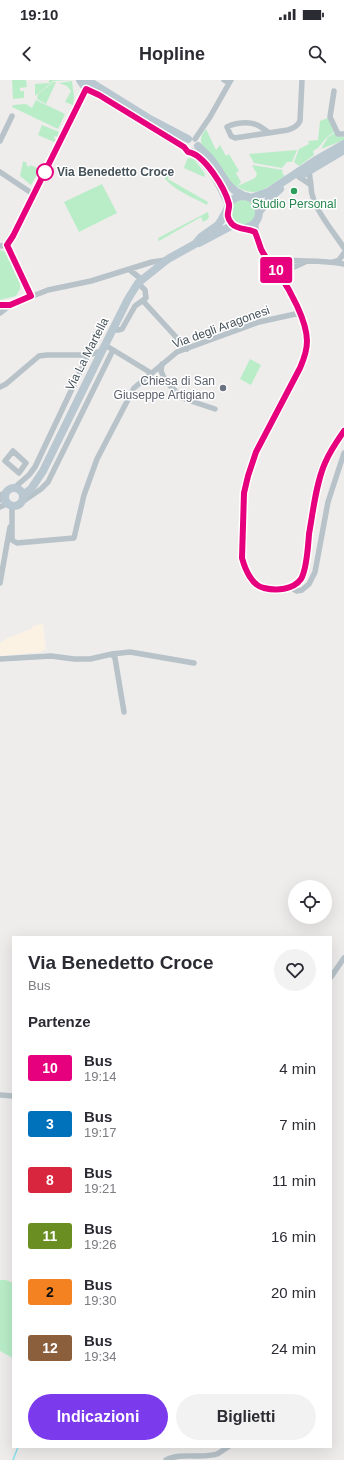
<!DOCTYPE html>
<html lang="it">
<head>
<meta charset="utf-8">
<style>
  :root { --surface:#fff; --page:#f2f2f3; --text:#2b2b33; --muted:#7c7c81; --accent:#7c3aed }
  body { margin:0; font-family:Arial,sans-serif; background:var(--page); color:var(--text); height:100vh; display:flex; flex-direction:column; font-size:15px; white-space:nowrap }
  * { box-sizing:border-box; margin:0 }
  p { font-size:13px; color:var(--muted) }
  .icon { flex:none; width:22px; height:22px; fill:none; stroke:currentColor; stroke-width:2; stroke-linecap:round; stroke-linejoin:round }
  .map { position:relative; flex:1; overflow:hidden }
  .side { position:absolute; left:12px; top:856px; width:320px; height:512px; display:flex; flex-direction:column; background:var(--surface); border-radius:0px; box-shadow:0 4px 16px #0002 }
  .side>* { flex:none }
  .badge { padding:0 8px; border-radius:3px; font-size:14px; line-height:26px }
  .tools { position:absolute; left:288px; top:800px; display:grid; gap:8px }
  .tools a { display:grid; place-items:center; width:44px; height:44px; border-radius:50%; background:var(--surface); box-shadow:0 4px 16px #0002; font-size:20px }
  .map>.badge { position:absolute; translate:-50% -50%; box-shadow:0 0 0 2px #fff }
  h2 { padding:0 16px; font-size:15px; line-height:36px }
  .round { display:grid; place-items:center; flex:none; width:42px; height:42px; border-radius:21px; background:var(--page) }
  .headline { display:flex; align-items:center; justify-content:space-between; height:68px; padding:0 16px }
  h1 { font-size:19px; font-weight:700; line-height:30px }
  .button { display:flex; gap:8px; margin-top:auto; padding:8px 16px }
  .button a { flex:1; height:46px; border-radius:24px; background:var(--accent); color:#fff; font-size:16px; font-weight:700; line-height:46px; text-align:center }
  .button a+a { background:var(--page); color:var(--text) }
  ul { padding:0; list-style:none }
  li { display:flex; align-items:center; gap:12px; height:56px; padding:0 16px }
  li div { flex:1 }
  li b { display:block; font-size:15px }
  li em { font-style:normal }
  li .badge { min-width:44px; font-weight:700; text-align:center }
  .status { display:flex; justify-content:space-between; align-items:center; height:28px; padding:0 20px; background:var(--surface); direction:ltr }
  .status svg { height:11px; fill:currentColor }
  header { display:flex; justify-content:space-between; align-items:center; height:52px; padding:0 16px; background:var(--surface); font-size:18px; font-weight:700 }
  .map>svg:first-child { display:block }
</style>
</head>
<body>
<div class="status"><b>19:10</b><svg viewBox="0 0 49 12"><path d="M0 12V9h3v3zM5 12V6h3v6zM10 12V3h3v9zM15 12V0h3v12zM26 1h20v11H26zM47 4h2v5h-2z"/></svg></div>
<header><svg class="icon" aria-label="back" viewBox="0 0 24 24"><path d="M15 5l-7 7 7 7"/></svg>Hopline<svg class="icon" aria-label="search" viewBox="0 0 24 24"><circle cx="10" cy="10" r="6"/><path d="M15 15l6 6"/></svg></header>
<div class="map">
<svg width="344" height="1380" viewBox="0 0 344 1380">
  <rect width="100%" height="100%" fill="#efecec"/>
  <!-- commercial -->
  <path fill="#fbf2e4" d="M43 544 46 570H42V572L0 576V563L8 558 31 549 33 546Z"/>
  <!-- green -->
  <path fill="#b9edc8" d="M12 0H26L27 7 20 8V11H24V18L13 19Z
    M49 0H70L53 1 35 16V4L49 3Z
    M72 1 74 17 73 25 65 22 71 11 67 6 59 3Z
    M53 2H56L46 24 37 19 38 14Z
    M36 20 65 34 58 49 12 27 13 25 26 24 32 28Z
    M328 38 334 52C323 58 322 67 313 71L314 75 299 86 294 82 299 69 309 64 308 61 318 60 320 41Z
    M42 45 59 52 57 57 55 56 54 58 56 60 54 62 38 55Z
    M206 49 216 70 220 65 226 76 229 74 239 91 236 93 241 102 238 106 255 98 257 94 252 85 283 90 282 93 285 96C262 110 256 120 231 103L203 67C199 60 201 55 206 49Z
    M336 52 338 56 344 57V60L321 69 328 57Z
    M297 70 292 82H287L282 88 254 83 249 74Z
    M190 78 194 79 205 94 204 97 184 88 187 79Z
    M23 81 27 83 26 85 29 87 30 85 40 89 31 105 20 96Z
    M169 89 171 90 168 99 208 122 207 125C192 117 176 111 165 99L166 95Z
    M102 104 117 133 79 152 64 122Z
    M230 133a13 13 0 1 1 26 0a13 13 0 1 1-26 0Z
    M208 132 209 137 208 139 203 142 201 137 159 161 158 158Z
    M0 170 4 171 6 174 20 204V209L16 216 0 220Z
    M250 279 261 285 251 305 240 299Z
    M0 1200H6L13 1203V1278L0 1271Z"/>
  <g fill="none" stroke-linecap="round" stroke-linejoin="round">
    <!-- stream -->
    <path stroke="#87e1ea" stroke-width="1.5" d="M13 1380 18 1367"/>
    <!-- street -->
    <path stroke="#b7c3c9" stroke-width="5.5" d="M224 0 229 3
      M334 11 330 37 338 54H344
      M268 52C264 50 261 46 257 45 249 41 234 43 227 47L231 56 235 58 288 50C293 48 297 47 300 41L302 0
      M195 59 210 37 231 0
      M0 61 12 36
      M0 92 33 114
      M299 97 311 105 309 91
      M311 105C310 125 333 151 344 168
      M256 143C254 161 265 175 275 189 288 207 307 239 307 261 307 271 304 279 300 288L257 372 248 396 244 413 242 478C245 490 249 499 259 506 270 513 293 510 301 499 308 488 307 470 309 457 313 434 316 404 325 383 330 371 337 361 344 351
      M248 148 255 152
      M0 166 7 165
      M267 178C292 183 319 179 344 184
      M333 182 339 180 344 173
      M130 190 141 199
      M280 196 292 188 305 182
      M31 216 7 165 13 156 88 6
      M143 221 187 269
      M0 225H10L48 210 91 201 152 182 166 180
      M0 233 10 225
      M113 250H118L122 249 135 226 146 218 145 210 138 203
      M105 265 151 293
      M162 284 161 291 165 300 182 318 215 329
      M0 307 6 304 39 276 47 275H88L102 271
      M13 371 26 383 19 393 5 381Z
      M14 408 29 395 35 387 88 275
      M0 415 6 413
      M0 420 5 419
      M22 422 41 409 48 402 113 270
      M12 426V460L17 463 74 458 84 415 97 379 134 308 171 277 177 272 259 242 300 233
      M0 427 8 423
      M0 503 10 447
      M290 507 297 511 302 510 309 504 315 492 328 422 344 373
      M112 574 115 578 124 632
      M0 579 51 576 74 579H90L112 574 130 572 194 583
      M331 897 344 878
      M0 1015 13 1016
      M166 1380C181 1372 202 1379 217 1374 221 1372 225 1369 228 1367"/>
    <!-- secondary -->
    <path stroke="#b9c7d0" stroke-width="8" d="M80 0 86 9 99 15 184 67
      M87 0 148 38 188 59
      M198 66C203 72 209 76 213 82 224 96 226 108 244 116
      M192 72C213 88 218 102 229 125
      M302 95 344 70
      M227 132a16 16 0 1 1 32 0a16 16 0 1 1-32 0Z
      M251 118 268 112 316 80 344 64
      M259 132 270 118 280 109
      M199 163 233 145
      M5 417a9 9 0 1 1 18 0a9 9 0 1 1-18 0Z
      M23 415 31 409 43 391 102 271 128 219 138 203 168 179 195 164 201 157 218 145 222 139 227 130"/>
  </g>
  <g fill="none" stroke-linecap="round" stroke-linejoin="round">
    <defs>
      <path id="line" d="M0 225H10L31 216 7 165 13 156 86 9 99 15 184 67 188 72C204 74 225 108 229 124 230 131 224 135 232 144 238 150 247 148 255 152 257 157 259 163 261 169 265 178 273 186 279 194 290 210 307 241 307 261 307 271 304 279 300 288L256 372 248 396 244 413 242 478C245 489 252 506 264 508 276 511 293 510 301 499 307 489 308 466 309 454 313 432 316 403 325 383 330 371 337 361 344 351"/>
    </defs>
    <!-- line casing -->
    <use href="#line" stroke="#fff" stroke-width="9"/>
    <!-- line -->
    <use href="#line" stroke="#e6007e" stroke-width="6"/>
  </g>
  <!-- markers -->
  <circle fill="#fff" stroke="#e6007e" stroke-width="2" cx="45" cy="92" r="8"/>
  <circle fill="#2e9e5b" stroke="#fff" stroke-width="1.5" cx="294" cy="111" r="4"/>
  <circle fill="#6b7280" stroke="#fff" stroke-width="1.5" cx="223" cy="308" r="4"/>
  <g text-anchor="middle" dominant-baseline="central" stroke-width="3" stroke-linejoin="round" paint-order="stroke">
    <!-- stop labels -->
    <g font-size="12" font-weight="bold" fill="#455259" stroke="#fff" text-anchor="start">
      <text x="57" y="92">Via Benedetto Croce</text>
    </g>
    <!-- leisure labels -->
    <g font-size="12" fill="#27864d" stroke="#fff">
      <text x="294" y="124">Studio Personal</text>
    </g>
    <!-- street labels -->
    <g font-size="12" fill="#455259" stroke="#fff">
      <text transform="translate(221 247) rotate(-20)">Via degli Aragonesi</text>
      <text transform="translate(87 274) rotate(-63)">Via La Martella</text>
    </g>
    <!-- worship labels -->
    <g font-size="12" fill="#5b616d" stroke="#fff" text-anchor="end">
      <text x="215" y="301">Chiesa di San<tspan x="215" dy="14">Giuseppe Artigiano</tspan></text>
    </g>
  </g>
</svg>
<div class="tools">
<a><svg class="icon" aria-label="locate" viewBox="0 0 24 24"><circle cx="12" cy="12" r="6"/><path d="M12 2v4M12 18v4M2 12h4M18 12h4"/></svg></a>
</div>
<b class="badge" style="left:276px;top:190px;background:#e6007e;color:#fff">10</b>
<section class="side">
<div class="headline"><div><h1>Via Benedetto Croce</h1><p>Bus</p></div><a class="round"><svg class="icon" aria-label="heart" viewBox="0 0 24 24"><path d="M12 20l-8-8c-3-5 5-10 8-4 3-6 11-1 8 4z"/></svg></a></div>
<h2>Partenze</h2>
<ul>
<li><span class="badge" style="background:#e6007e;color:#fff">10</span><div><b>Bus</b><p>19:14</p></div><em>4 min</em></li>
<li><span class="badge" style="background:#0072bc;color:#fff">3</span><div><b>Bus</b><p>19:17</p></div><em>7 min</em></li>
<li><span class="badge" style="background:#d7263d;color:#fff">8</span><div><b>Bus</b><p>19:21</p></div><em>11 min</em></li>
<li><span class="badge" style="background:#6b8e23;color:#fff">11</span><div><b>Bus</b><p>19:26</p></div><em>16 min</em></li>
<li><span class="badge" style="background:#f58220;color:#111">2</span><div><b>Bus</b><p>19:30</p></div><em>20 min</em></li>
<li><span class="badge" style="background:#8b5e3c;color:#fff">12</span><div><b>Bus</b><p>19:34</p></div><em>24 min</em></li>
</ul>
<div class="button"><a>Indicazioni</a><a>Biglietti</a></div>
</section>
</div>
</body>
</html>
